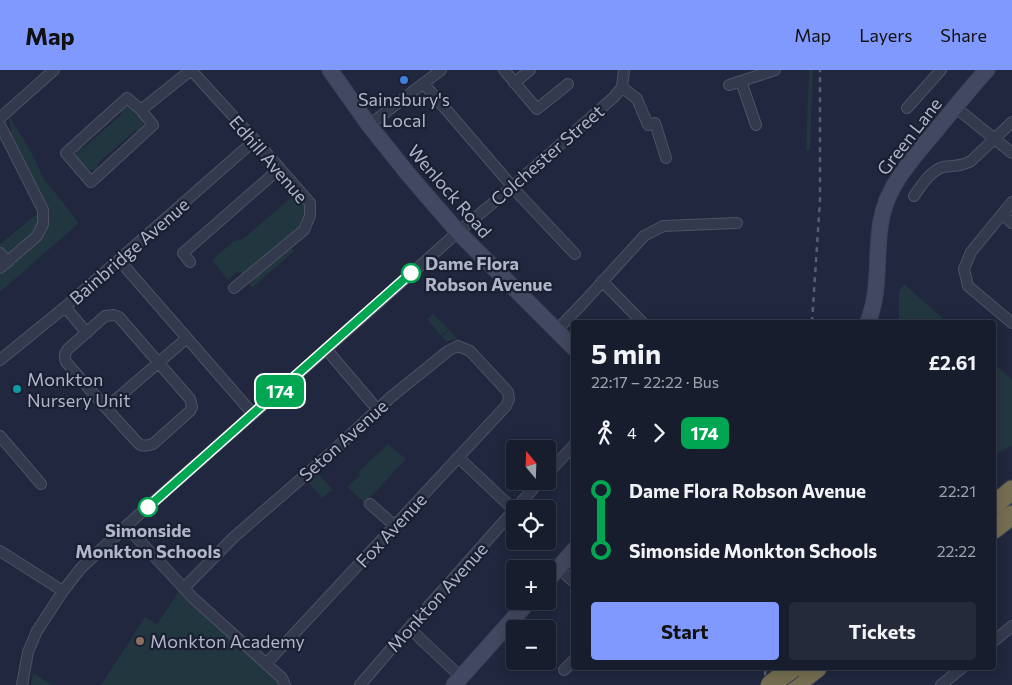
<!DOCTYPE html>
<html lang="en">
<head>
<meta charset="utf-8">
<style>
  :root { --surface:#181d2e; --page:#252a3a; --text:#f1f3f6; --muted:#9fa2aa; --line:#363b4a; --accent:#7f99ff }
  body { margin:0; font-family:Commissioner,sans-serif; background:var(--page); color:var(--text); height:100vh; display:flex; flex-direction:column; font-size:19px; white-space:nowrap }
  * { box-sizing:border-box; margin:0 }
  p { font-size:16px; color:var(--muted) }
  .icon { flex:none; width:28px; height:28px; fill:none; stroke:currentColor; stroke-width:2; stroke-linecap:round; stroke-linejoin:round }
  .map { position:relative; flex:1; overflow:hidden }
  .details { position:absolute; left:571px; top:250px; width:425px; height:350px; display:flex; flex-direction:column; background:var(--surface); border-radius:5px; box-shadow:0 2px 12px #0003,0 0 0 1px var(--line) }
  .details>* { flex:none }
  .badge { padding:0 10px; border-radius:8px; font-size:18px; line-height:32px }
  .needle { width:32px; rotate:341deg }
  .controls { position:absolute; left:506px; top:370px; display:grid; gap:10px }
  .controls a { display:grid; place-items:center; width:50px; height:50px; border-radius:5px; background:var(--surface); box-shadow:0 2px 12px #0003,0 0 0 1px var(--line); font-size:25px }
  .map>.badge { position:absolute; translate:-50% -50%; box-shadow:0 0 0 2px #fff }
  .legs { display:flex; align-items:center; gap:8px; height:55px; padding:0 20px; font-size:16px }
  .legs p { margin-inline-start:auto }
  .summary { display:flex; align-items:center; justify-content:space-between; height:85px; padding:0 20px }
  h1 { font-size:28px; font-weight:700; line-height:38px }
  .primary-button { display:flex; gap:10px; margin-top:auto; padding:10px 20px }
  .primary-button a { flex:1; height:58px; border-radius:5px; background:var(--accent); color:#111; font-size:20px; font-weight:700; line-height:58px; text-align:center }
  .primary-button a+a { background:var(--page); color:var(--text) }
  ul { padding:0 20px; list-style:none }
  li { display:flex; align-items:center; gap:18px; height:60px; font-size:19px }
  li i { display:grid; place-items:center; width:8px; height:100%; margin:0 6px; background:currentColor }
  li i::after { content:''; width:12px; height:12px; margin:-6px; border:4px solid; border-radius:50%; background:var(--surface) }
  li p { margin-inline-start:auto }
  li:first-child i { background:linear-gradient(#0000 50%,currentColor 0) }
  li:last-child i { background:linear-gradient(currentColor 50%,#0000 0) }
  header { display:flex; align-items:center; gap:30px; box-sizing:border-box; height:70px; padding:0 25px; background:var(--accent); color:#111 }
  header strong { font-size:24px }
  nav { display:flex; gap:28px; margin-inline-start:auto; font-size:18px }
  .map>svg:first-child { display:block }
</style>
</head>
<body>
<header>
<strong>Map</strong>
<nav><a>Map</a><a>Layers</a><a>Share</a></nav>
</header>
<div class="map">
<svg width="1012" height="615" viewBox="0 0 1012 615">
  <rect width="100%" height="100%" fill="#20273e"/>
  <!-- green -->
  <path fill="#22363f" d="M809 0H813L810 80 806 81Z
    M126 37C139 39 147 51 140 63L136 60 97 94 100 99C83 105 71 90 78 74L83 78 122 44 118 38Z
    M10 47 31 82 44 109 79 153 0 222V174L42 140 9 62 11 61 9 52Z
    M296 123 307 136 308 141 303 153 246 202 243 204 238 201 228 210 212 190 233 172 243 169Z
    M289 175 294 181 252 218 249 212Z
    M904 214 947 252H899V221Z
    M433 244 449 259 441 266 427 249Z
    M449 260 459 270H451L447 272 442 267Z
    M994 294 1012 309V376L994 385Z
    M388 374 406 389 365 433 347 417 360 405 358 402Z
    M317 402 333 420 322 428 307 411Z
    M179 521 279 613 280 615H101L145 547 157 554Z
    M33 603 52 615H31Z"/>
  <g fill="none" stroke-linecap="round" stroke-linejoin="round">
    <defs>
      <path id="street" d="M191 0 255 70 310 133V146L304 160 234 218
        M504 0 537 39 568 14
        M741 11 756 55
        M514 13 530 0
        M424 14 512 116
        M729 15 775 0
        M622 17 637 29 648 55 655 53 666 88
        M955 37 1012 83
        M907 38 941 0
        M141 40 127 28 66 83 91 112 153 55 141 40 191 0
        M0 48 54 0
        M0 55 43 140V154L37 166 0 198
        M369 55 441 0
        M512 117 575 184
        M914 126C921 116 930 101 943 97 954 95 961 97 971 91L1012 52
        M1012 132 971 182 964 199 968 216 1012 253
        M1002 144 1012 153
        M0 183 8 192
        M119 190 253 344
        M190 192 183 183 271 106 279 97
        M602 211 642 252
        M65 237 87 263
        M556 261 583 233 644 166 663 156 737 153
        M326 279 377 339
        M0 290 65 237 255 70
        M106 338 138 373C142 377 147 376 153 374L190 341 192 337 190 329 119 247 114 245 105 246 68 279C64 284 64 286 66 292L106 338C133 315 160 291 187 268
        M0 366 41 414
        M458 387 514 440
        M548 403 574 375
        M370 434 395 456
        M515 439 540 411
        M126 456 193 528 282 608 285 615
        M0 481 63 521
        M558 498 574 512
        M184 518 234 467 333 381 391 327 448 281 458 276 470 281 508 322 509 329 506 336 266 594
        M506 557 515 565
        M409 558 461 607
        M994 571 1012 556
        M564 600 574 590
        M22 615 28 582 37 561 63 521 81 498 135 448 253 344 458 162 512 117 614 27 622 17 624 0
        M360 615 409 558 515 439
        M941 615 962 598"/>
      <path id="secondary" d="M330 0 369 55 408 104 458 162 574 278
        M868 252C881 220 875 184 881 151 887 114 915 86 938 58 954 39 970 18 987 0
        M548 510 574 480
        M454 615 529 531"/>
      <path id="highway" d="M994 435 1012 420
        M994 459 1012 445
        M795 615 817 598"/>
    </defs>
    <!-- street casing -->
    <use href="#street" stroke="#4d5265" stroke-width="12"/>
    <!-- secondary casing -->
    <use href="#secondary" stroke="#3e4356" stroke-width="17"/>
    <!-- highway casing -->
    <use href="#highway" stroke="#3d4255" stroke-width="21"/>
    <!-- street -->
    <use href="#street" stroke="#343a4e" stroke-width="10"/>
    <!-- secondary -->
    <use href="#secondary" stroke="#424861" stroke-width="15"/>
    <!-- highway -->
    <use href="#highway" stroke="#746d51" stroke-width="19"/>
    <!-- rail -->
    <path stroke="#565d75" stroke-width="2.5" stroke-dasharray="5 5" stroke-linecap="butt" d="M812 252 820 130V0
      M763 615 766 598
      M775 615 777 598"/>
    <defs>
      <path id="highway-bridge" d="M770 615 793 598"/>
    </defs>
    <!-- highway-bridge casing -->
    <use href="#highway-bridge" stroke="#3d4255" stroke-width="21" stroke-linecap="butt"/>
    <!-- highway-bridge -->
    <use href="#highway-bridge" stroke="#746d51" stroke-width="19"/>
  </g>
  <g fill="none" stroke-linecap="round" stroke-linejoin="round">
    <defs>
      <path id="line-1" d="M148 437 411 203"/>
    </defs>
    <!-- line-1 casing -->
    <use href="#line-1" stroke="#fff" stroke-width="11"/>
    <!-- line-1 -->
    <use href="#line-1" stroke="#00a651" stroke-width="8"/>
  </g>
  <!-- markers -->
  <circle fill="#3f7fe0" stroke="#1a1f32" stroke-width="2" cx="404" cy="10" r="5"/>
  <g fill="#fff" stroke="#00a651" stroke-width="2.5">
    <circle cx="411" cy="203" r="9"/>
    <circle cx="148" cy="437" r="9"/>
  </g>
  <circle fill="#0f9aa8" stroke="#1a1f32" stroke-width="2" cx="17" cy="319" r="5"/>
  <circle fill="#8d6e63" stroke="#1a1f32" stroke-width="2" cx="140" cy="571" r="5"/>
  <g text-anchor="middle" dominant-baseline="central" stroke-width="4.5" stroke-linejoin="round" paint-order="stroke">
    <!-- poi labels -->
    <g font-size="18" fill="#b0b5c9" stroke="#1a1f32" text-anchor="start">
      <text x="404" y="29" text-anchor="middle">Sainsbury's<tspan x="404" dy="21">Local</tspan></text>
      <text x="27" y="309">Monkton<tspan x="27" dy="21">Nursery Unit</tspan></text>
      <text x="150" y="571">Monkton Academy</text>
    </g>
    <!-- street labels -->
    <g font-size="18" fill="#b0b5c9" stroke="#1a1f32">
      <text transform="translate(909 66) rotate(-52)">Green Lane</text>
      <text transform="translate(547 85) rotate(-41)">Colchester Street</text>
      <text transform="translate(269 89) rotate(49)">Edhill Avenue</text>
      <text transform="translate(450 121) rotate(49)">Wenlock Road</text>
      <text transform="translate(129 181) rotate(-41)">Bainbridge Avenue</text>
      <text transform="translate(343 370) rotate(-42)">Seton Avenue</text>
      <text transform="translate(391 460) rotate(-47)">Fox Avenue</text>
      <text transform="translate(437 527) rotate(-48)">Monkton Avenue</text>
    </g>
    <!-- stop labels -->
    <g font-size="18" font-weight="bold" fill="#b0b5c9" stroke="#1a1f32" text-anchor="start">
      <text x="425" y="193">Dame Flora<tspan x="425" dy="21">Robson Avenue</tspan></text>
      <text x="148" y="460" text-anchor="middle">Simonside<tspan x="148" dy="21">Monkton Schools</tspan></text>
    </g>
  </g>
</svg>
<div class="controls">
<a><svg class="needle" viewBox="-14 -14 28 28"><path d="M0-13l5 13h-10z" fill="#e53935"/><path d="M0 13l5-13h-10z" fill="#9fa2aa"/></svg></a>
<a><svg class="icon" aria-label="locate" viewBox="0 0 24 24"><circle cx="12" cy="12" r="6"/><path d="M12 2v4M12 18v4M2 12h4M18 12h4"/></svg></a>
<a>+</a>
<a>−</a>
</div>
<b class="badge" style="left:280px;top:321px;background:#00a651;color:#fff">174</b>
<section class="details">
<div class="summary"><div><h1>5 min</h1><p>22:17 – 22:22 · Bus</p></div><b>£2.61</b></div>
<div class="legs"><svg class="icon" aria-label="walk" viewBox="0 0 24 24"><circle cx="13" cy="4" r="2"/><path d="M13 8l-2 6 4 7M11 14l-3 7M7 12l3-4h3l4 4"/></svg>4<svg class="icon" aria-label="forward" viewBox="0 0 24 24"><path d="M9 5l7 7-7 7"/></svg><b class="badge" style="background:#00a651;color:#fff">174</b></div>
<ul>
<li><i style="color:#00a651"></i><b>Dame Flora Robson Avenue</b><p>22:21</p></li>
<li><i style="color:#00a651"></i><b>Simonside Monkton Schools</b><p>22:22</p></li>
</ul>
<div class="primary-button"><a>Start</a><a>Tickets</a></div>
</section>
</div>
</body>
</html>
